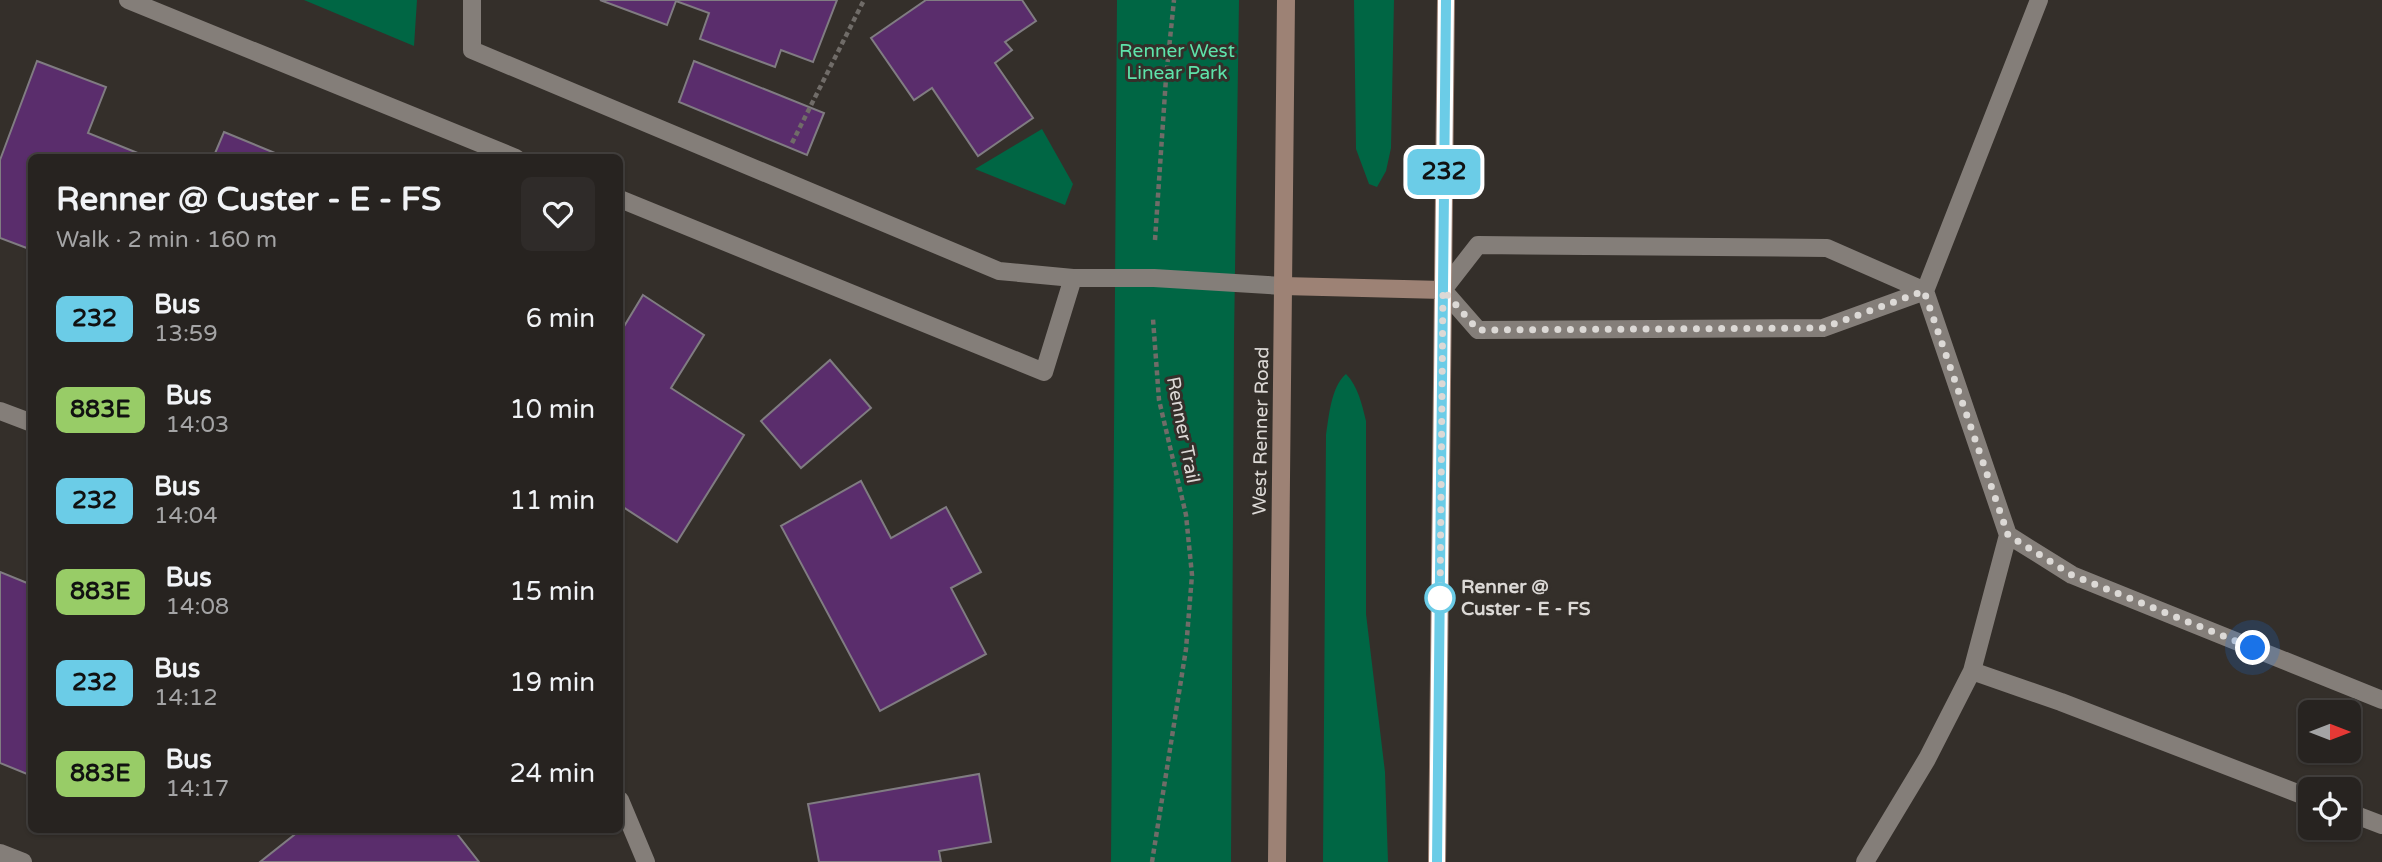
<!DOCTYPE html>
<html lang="en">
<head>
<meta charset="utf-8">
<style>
  :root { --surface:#272320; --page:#2f2b29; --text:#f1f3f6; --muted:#a4a4a5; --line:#43403e }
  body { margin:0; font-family:"Varela Round",sans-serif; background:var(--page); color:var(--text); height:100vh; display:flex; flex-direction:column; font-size:26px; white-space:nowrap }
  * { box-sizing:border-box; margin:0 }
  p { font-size:23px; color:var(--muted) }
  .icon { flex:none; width:38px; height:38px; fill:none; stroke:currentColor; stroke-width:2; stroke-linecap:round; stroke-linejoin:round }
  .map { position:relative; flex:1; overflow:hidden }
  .drawer { position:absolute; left:28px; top:154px; width:595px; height:679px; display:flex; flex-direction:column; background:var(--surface); border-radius:10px; box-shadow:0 2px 5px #0004,0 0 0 2px var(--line) }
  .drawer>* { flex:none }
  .badge { padding:0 14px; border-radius:10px; font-size:24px; line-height:46px }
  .needle { width:46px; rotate:90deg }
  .tools { position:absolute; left:2298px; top:700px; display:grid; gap:14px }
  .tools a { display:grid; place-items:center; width:63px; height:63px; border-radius:10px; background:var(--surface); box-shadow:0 2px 5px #0004,0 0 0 2px var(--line); font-size:35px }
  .you { position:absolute; width:35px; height:35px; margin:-18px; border:5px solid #fff; border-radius:50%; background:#1a73e8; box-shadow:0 0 0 10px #1a73e833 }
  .map>.badge { position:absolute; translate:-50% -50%; box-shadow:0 0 0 4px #fff }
  .round { display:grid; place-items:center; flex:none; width:74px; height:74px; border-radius:10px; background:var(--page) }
  .headline { display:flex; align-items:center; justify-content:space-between; height:119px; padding:0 28px }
  h1 { font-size:33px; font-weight:800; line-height:52px }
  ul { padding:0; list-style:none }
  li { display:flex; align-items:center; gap:21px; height:91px; padding:0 28px }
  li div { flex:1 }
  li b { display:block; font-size:26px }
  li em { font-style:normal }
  li .badge { min-width:77px; font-weight:700; text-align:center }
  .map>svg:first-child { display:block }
</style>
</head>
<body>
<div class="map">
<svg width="2382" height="862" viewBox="0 0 2382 862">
  <rect width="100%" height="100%" fill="#342f2a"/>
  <!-- green -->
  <path fill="#064" d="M304 0H417L414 46Z
    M1117 0H1239L1234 339 1231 862H1111Z
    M1354 0H1394L1391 148 1386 171 1377 187 1369 184 1356 149Z
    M1042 129 1073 184 1065 205 975 169Z
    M1346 374C1358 386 1362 405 1366 421V614L1385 772 1388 862H1323L1326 435C1329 416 1331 387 1346 374Z"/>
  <!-- building -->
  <path fill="#5a2d6c" stroke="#807c82" stroke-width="2" d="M600 0H837L813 62 781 50 775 67 700 39 709 13 676 1 667 25Z
    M926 0H1022L1036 21 1005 42 1012 50 995 63 1033 118 978 156 932 88 914 100 871 38Z
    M37 61 106 87 88 133 150 158H32V250L0 238V160Z
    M694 61 824 113 807 155 679 102Z
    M224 132 287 158H213Z
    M643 295 704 335 671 388 744 435 677 542 620 505V333Z
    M830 360 871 408 801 468 761 421Z
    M861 481 891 538 946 507 981 572 951 588 986 654 880 711 781 526Z
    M0 572 32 585V776L0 763Z
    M979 774 991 842 939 851 941 862H819L808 804Z
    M290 830H454L479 862H260L294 835Z"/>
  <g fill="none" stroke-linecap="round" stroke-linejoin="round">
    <!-- path -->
    <path stroke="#706c68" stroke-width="4.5" stroke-dasharray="5 3.5" stroke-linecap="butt" d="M792 143 864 0
      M1155 240 1166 78 1174 0
      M1152 862 1186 649 1192 575 1186 515 1159 400 1153 319"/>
    <!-- service -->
    <path stroke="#847e79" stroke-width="18" d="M128 0 516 158
      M472 0V50L999 271 1073 278H1154L1283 286
      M2039 0 1925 291 2008 535 2072 575 2382 700
      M620 199 1044 372 1073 278
      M1478 245 1827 248 1925 291 1823 328 1478 330 1443 290Z
      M2008 535 1972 671 2061 702 2310 798
      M2348 812 2382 825
      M0 853 23 862
      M1865 862 1927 759 1972 671"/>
    <!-- minor -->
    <path stroke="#847e79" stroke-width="18" d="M0 411 32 423
      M620 800 646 862"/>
    <!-- secondary -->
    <path stroke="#9d8275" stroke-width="18" d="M1283 286 1443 290
      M1277 862 1286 0
      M1437 862 1446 0"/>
  </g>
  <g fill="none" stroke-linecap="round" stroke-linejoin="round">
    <defs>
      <path id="line" d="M1437 862 1446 0"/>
    </defs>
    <!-- line casing -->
    <use href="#line" stroke="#fff" stroke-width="16"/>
    <!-- line -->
    <use href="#line" stroke="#6bcce7" stroke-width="10"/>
    <!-- walk -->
    <path stroke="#dcd9d6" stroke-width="7" stroke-dasharray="0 12.6" d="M1440 598 1443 290 1478 330 1823 328 1924 291 2008 535 2072 575 2253 648"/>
  </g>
  <!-- markers -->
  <circle fill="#fff" stroke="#6bcce7" stroke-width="3.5" cx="1440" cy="598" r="14"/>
  <g text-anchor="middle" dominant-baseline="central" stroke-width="6" stroke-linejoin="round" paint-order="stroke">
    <!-- park labels -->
    <g font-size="19" fill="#5ee3aa" stroke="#342f2a">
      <text x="1177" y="51">Renner West<tspan x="1177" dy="22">Linear Park</tspan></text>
    </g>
    <!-- street labels -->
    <g font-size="19" fill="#dcd9d6" stroke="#342f2a">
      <text transform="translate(1183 430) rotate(79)">Renner Trail</text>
      <text transform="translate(1261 431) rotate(-89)">West Renner Road</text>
    </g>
    <!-- stop labels -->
    <g font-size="19" font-weight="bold" fill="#dcd9d6" stroke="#342f2a" text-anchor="start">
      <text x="1461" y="587">Renner @<tspan x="1461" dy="22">Custer - E - FS</tspan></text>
    </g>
  </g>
</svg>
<div class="tools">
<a><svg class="needle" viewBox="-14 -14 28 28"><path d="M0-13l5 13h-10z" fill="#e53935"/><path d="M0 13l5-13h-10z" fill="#a4a4a5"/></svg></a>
<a><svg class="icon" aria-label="locate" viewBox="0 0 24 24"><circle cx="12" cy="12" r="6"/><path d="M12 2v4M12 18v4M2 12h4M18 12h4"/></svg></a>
</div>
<div class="you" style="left:2253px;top:648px"></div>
<b class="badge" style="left:1444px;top:172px;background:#6bcce7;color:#111">232</b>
<section class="drawer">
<div class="headline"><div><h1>Renner @ Custer - E - FS</h1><p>Walk · 2 min · 160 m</p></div><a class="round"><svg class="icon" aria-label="heart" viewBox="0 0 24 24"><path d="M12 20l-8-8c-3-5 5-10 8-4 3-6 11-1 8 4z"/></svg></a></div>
<ul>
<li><span class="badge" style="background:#6bcce7;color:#111">232</span><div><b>Bus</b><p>13:59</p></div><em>6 min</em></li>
<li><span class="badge" style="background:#98cc67;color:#111">883E</span><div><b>Bus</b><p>14:03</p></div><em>10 min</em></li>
<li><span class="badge" style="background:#6bcce7;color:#111">232</span><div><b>Bus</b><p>14:04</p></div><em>11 min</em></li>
<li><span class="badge" style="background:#98cc67;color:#111">883E</span><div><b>Bus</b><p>14:08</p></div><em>15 min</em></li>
<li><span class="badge" style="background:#6bcce7;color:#111">232</span><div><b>Bus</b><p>14:12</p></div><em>19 min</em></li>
<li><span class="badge" style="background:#98cc67;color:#111">883E</span><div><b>Bus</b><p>14:17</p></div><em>24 min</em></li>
</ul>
</section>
</div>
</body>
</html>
